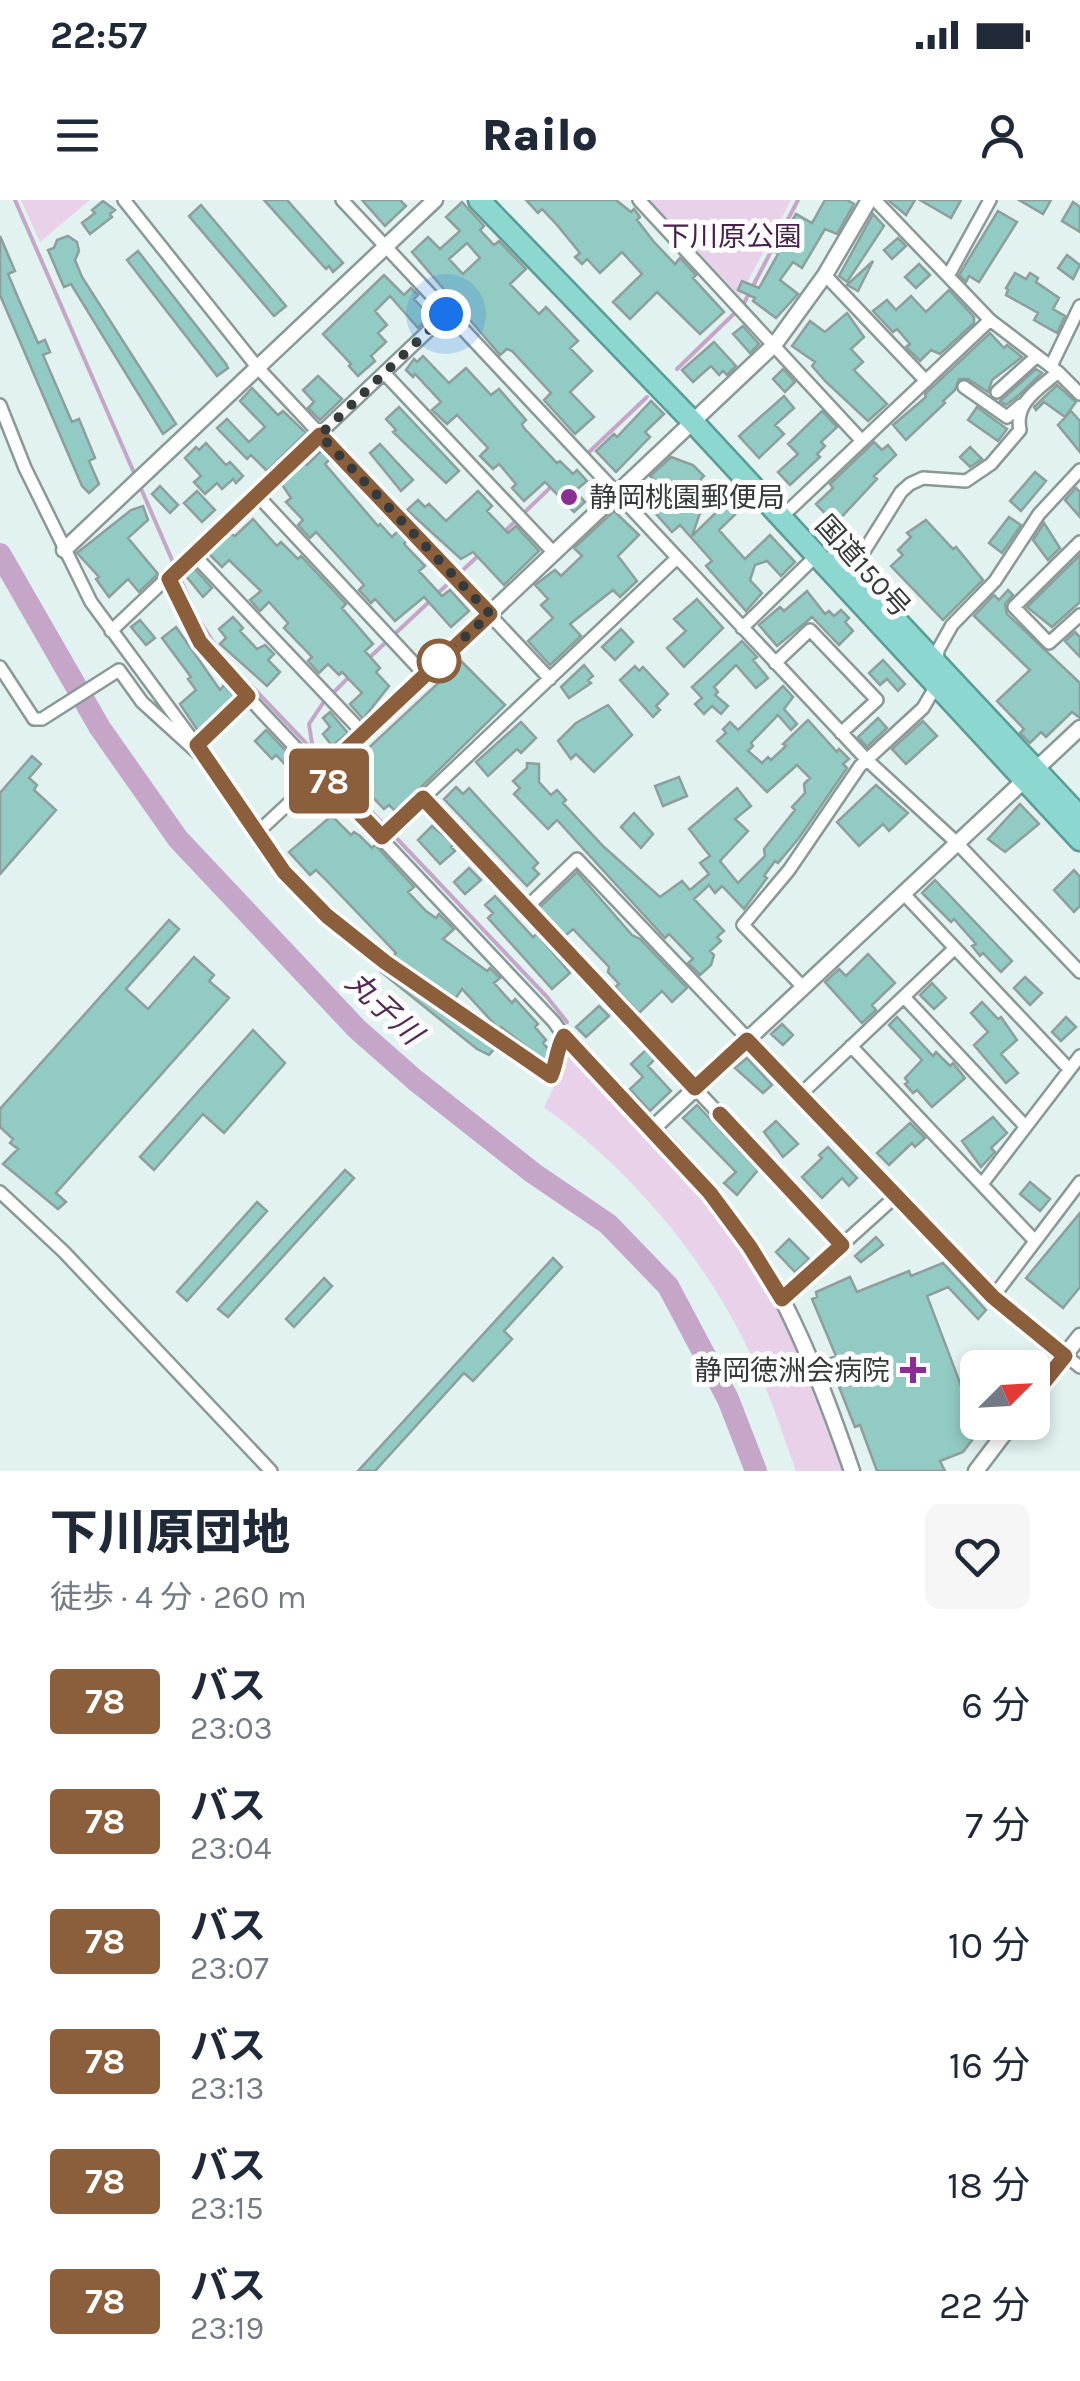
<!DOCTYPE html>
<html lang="ja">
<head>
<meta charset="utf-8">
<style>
  :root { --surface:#fff; --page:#f6f6f7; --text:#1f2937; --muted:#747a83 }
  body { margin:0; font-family:Karla,"Noto Sans JP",sans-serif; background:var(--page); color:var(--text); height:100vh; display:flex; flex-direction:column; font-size:38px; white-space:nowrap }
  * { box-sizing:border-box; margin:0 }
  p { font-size:32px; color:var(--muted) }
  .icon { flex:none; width:55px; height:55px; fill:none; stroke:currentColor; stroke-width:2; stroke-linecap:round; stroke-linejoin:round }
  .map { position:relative; height:1271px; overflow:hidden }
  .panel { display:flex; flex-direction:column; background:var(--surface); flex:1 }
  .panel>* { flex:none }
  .badge { padding:0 20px; border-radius:8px; font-size:35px; line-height:65px }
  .needle { width:65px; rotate:66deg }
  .fabs { position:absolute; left:960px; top:1150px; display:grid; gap:20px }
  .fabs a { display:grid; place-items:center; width:90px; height:90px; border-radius:15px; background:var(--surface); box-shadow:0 5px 15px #0003; font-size:50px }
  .you { position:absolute; width:50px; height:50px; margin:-25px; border:8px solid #fff; border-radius:50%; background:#1a73e8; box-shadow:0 0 0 15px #1a73e833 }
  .map>.badge { position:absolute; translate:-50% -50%; box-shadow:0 0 0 5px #fff }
  .round { display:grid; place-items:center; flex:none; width:105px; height:105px; border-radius:15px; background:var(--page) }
  .overview { display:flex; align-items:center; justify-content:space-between; height:170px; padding:0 50px }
  h1 { font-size:48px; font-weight:800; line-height:75px }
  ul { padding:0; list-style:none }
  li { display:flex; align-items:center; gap:30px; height:120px; padding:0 50px }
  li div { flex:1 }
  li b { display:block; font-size:38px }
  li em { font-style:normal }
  li .badge { min-width:110px; font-weight:700; text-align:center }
  .status { display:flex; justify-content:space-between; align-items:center; height:70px; padding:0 50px; background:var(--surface); direction:ltr }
  .status svg { height:28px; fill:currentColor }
  header { display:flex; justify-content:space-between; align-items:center; height:130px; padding:0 50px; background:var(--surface); font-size:45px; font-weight:800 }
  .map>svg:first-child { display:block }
</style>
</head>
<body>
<div class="status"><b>22:57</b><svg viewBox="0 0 49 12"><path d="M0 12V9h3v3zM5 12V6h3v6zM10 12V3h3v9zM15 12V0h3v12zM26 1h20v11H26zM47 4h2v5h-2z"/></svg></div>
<header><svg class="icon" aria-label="menu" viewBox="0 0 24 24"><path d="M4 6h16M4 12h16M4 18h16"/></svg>Railo<svg class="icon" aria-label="person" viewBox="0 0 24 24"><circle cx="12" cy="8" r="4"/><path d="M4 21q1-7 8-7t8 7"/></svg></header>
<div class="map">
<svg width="1080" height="1271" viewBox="0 0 1080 1271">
  <rect width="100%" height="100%" fill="#e1f2f0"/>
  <!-- green -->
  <path fill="#e9d1ea" d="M21 0H90L40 42Z
    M649 0H791L740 96Z
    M569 856 689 980 746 1054 786 1125 812 1182 843 1271H796C782 1233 770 1194 752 1157 705 1057 633 972 544 907Z"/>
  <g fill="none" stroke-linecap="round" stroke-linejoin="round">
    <!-- stream -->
    <path stroke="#c6a6c8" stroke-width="4" d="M15 0 135 275
      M677 169 743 105 798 0
      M587 254 647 197
      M139 284 196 415 220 453 325 563
      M503 333 554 284
      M437 394 478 356
      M368 459 430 401
      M332 494 350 476
      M313 550 309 524 325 500
      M332 570 547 797 567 822"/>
    <!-- river -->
    <path stroke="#c6a6c8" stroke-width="22" d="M0 354 100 528 178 639 357 829 415 880 533 973 608 1024 668 1086 728 1199 756 1271"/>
  </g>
  <!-- building -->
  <path fill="#92cbc4" stroke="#8e9e9c" stroke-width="2.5" fill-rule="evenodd" d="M264 0H287L343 63 333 72 329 66 326 69Z
    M362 0H400L406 6 385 26Z
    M526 0H616L631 12 634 9 640 17 637 20 654 42 675 64 680 58 696 75 693 78 724 112 700 134 657 92 630 119 613 102 642 74 622 52 600 73 587 59 582 64 575 57 580 53 557 25 542 9 538 13Z
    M825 0H847L854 4 837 34 825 29 802 68 793 62 780 80 798 94 776 118 753 101 755 98 738 90 742 81 759 88 778 54 774 51 796 14 812 23Z
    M888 0H915L906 15Z
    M920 0H961L951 18Z
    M1019 0H1051L1043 14Z
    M103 1 115 10 110 14 112 17 90 34 82 23 95 13 92 10Z
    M462 2 484 26 480 30 494 45 499 41 526 69 510 84 539 114 546 107 578 141 570 148 592 171 570 192 594 217 575 234 544 200 551 193 512 151 507 149 500 155 412 52 428 37 440 49 460 31 446 17ZM467 43 480 58 463 74 449 59Z
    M1073 2 1080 7V32L1062 21Z
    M201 5 286 106 274 116 189 16Z
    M998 11 1017 22 979 82 969 76 966 82 959 75Z
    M873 14 884 26 847 82 839 76Z
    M0 36 15 71 8 74 19 100 38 143 45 140 50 152 43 155 72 222 79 219 95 258 89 261 99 284 89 293 82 286 0 95Z
    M68 36 77 42 79 51 75 60 82 77 176 224 163 234 71 84 64 87 48 50 54 48 57 40Z
    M898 38 906 46 892 59 884 50Z
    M138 51 226 164 228 168 217 176 127 60Z
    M1067 55 1080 65 1073 79 1058 68Z
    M873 61 858 91 849 86 847 85Z
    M919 64 930 75 916 88 905 77Z
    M1015 73 1026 79 1030 73 1038 78 1036 82 1059 98 1053 109 1065 116 1057 133 1034 120 1038 113 1006 95 1008 90 1006 88Z
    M384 75 404 95 411 88 418 95 414 99 430 116 418 128 390 96 375 111 387 125 378 133 386 142 371 156 375 161 358 176 349 166 351 164 323 134Z
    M949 90 974 117V123L940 154 931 150 920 161 906 147 910 144 897 129 893 132 873 111 887 100 896 110 911 96 926 112Z
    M847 113 864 137 851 149 863 162 854 170 887 204 868 221 826 182 812 166 815 162 792 146 810 121 825 132Z
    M743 126 759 144 750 153 733 134Z
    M990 133 1004 148 1007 145 1022 157 992 180 988 192 968 179H959L955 190 943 201 945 203 906 240 893 225 926 197 925 194Z
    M714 142 736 166 727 175 723 171 719 175 711 166 693 182 682 170Z
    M423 156 449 183 466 168 491 195 499 189 526 220 522 224 524 228 557 263 560 261 573 274 577 270 587 281 575 291 585 302 574 312 545 282 524 301 512 288 516 284 499 264 493 269 480 256 488 248 457 215 447 224 432 210 441 202 415 174 413 177 406 170 414 159 417 162Z
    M783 169 795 182 785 192 773 179Z
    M1036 169 1042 173 1018 196 1006 205 1000 201Z
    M318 176 342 199 320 220 308 208 314 202 303 190Z
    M1057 185 1076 202 1065 217 1044 202 1036 210 1034 207Z
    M252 188 278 215 283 211 306 233 267 271 251 255 247 259 217 228 227 219 249 242 265 227 240 201Z
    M784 196 794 208 775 225 784 234 759 258 739 236Z
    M651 201 664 214 645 232 650 237 616 272 596 251 614 234 617 237Z
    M399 207 459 271 446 283 393 232 396 230 386 219Z
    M977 207 1007 229 998 241 968 220Z
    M822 211 837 227 821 242 825 246 817 254 820 257 790 285 778 272 798 254 788 244Z
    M1071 211 1080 221V252L1058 225Z
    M874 242 882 250 888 245 896 255 874 276 877 279 835 324 816 304 833 288 830 284Z
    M206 243 226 265 230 262 243 276 236 283 233 279 222 289 217 283 205 294 194 282 201 276 185 258 196 247 199 250Z
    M380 244 413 280 401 291 370 253Z
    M970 247 982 259 970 267 960 257Z
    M322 250 330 259 325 264 378 326 380 324 392 337 398 331 407 340 404 344 425 366 419 371 442 396 450 390 469 411 451 427 424 397 395 421 375 399 371 403 359 390 364 385 316 332 310 338 298 325 303 320 286 302 291 298 281 283 304 262 307 265Z
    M671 257 693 265 704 276 701 279 706 296 692 336 736 293 746 304 719 330 745 359 770 335 795 362 781 376 767 361 755 365 750 380 762 393 746 411 706 366 712 361 680 325 672 332 641 297 657 282 650 276Z
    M1035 272 1046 281 1021 311 1010 301Z
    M160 286 178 305 170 313 152 294Z
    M1076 288 1080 292V317L1065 300Z
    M197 291 215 310 202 322 184 303Z
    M478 291 492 306 487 311 508 333 516 326 539 351 504 385 473 352 461 359 407 310 418 300 425 307 429 304 446 321Z
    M143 306 148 320 128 338 158 374 139 392 128 379 109 397 96 379 99 377 77 353 131 310Z
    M614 311 639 335 618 356 637 381 620 397 613 390 570 424 581 436 550 465 528 441 553 418 541 405 548 399 535 385 555 370 561 376 582 356 574 348Z
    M1009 317 1021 325 1002 353 989 343Z
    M253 319 277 346 281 342 298 359 301 356 346 404 342 408 373 444 365 451 380 468 376 472 389 486 363 519 350 504 362 493 342 472 339 475 328 464 319 473 308 461 312 457 284 428 288 423 269 402 260 411 250 400 261 391 229 360 222 367 208 353 229 333 235 336Z
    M926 320 953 349 956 347 983 380 943 420 891 366 903 355 898 350 911 337 907 333Z
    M1044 323 1060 348 1048 360 1033 340Z
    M1080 355V402L1052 427 1027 407Z
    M194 368 212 388 203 397 186 376Z
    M1008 390 1013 395 1005 404 1007 414 1080 483V518L1072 512 1046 537 1041 532 1030 543 1020 533 1024 529 997 501 1030 470 974 416 994 395 999 400Z
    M807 391 825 414 829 411 834 416 841 410 849 418 845 422 853 431 839 445 812 417 777 446 759 425 780 407 784 411Z
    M697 399 723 428 684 467 667 448 686 431 674 419Z
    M233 417 243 428 240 431 257 449 265 445 274 454 268 460 280 472 267 486 220 444 226 438 219 429Z
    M140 420 155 438 146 445 131 427Z
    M176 427 220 490 224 485 234 496 198 531 180 504 196 490 188 479 191 477 162 438Z
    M621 429 633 442 615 460 602 447Z
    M1075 432 1080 437V457L1065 441Z
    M742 441 757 457 753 460 768 478 756 488 736 465 714 487 718 492 715 495 728 506 721 514 712 506 704 514 695 504 702 498 692 487Z
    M458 458 505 505 403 605 394 610 389 605 384 609 346 569 448 474Z
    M883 460 905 484 898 491 887 479 880 485 869 473Z
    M584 465 593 476 588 480 591 483 569 498 561 487Z
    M635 466 639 471 643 467 668 494 656 506 660 510 653 517 620 480Z
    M783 486 793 497 784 509 797 524 791 530 778 515 751 543 753 546 748 551 762 563 768 557 771 560 786 546 783 544 808 520 837 552 839 549 849 559 843 564 847 568 799 638 778 663 775 661 764 676 767 678 744 709 722 686 715 693 709 685 694 699 724 731 717 737 721 741 710 751 714 755 711 765 700 775 688 763 693 759 669 734 665 738 557 620 548 629 514 594 520 588 513 581 527 568V563L539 564V582L551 595 557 590 566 600 563 603 604 647 660 697 682 681 690 690 709 674 700 663 710 656 689 629 737 588 751 606 735 619 748 631 720 661 738 683 765 656 764 649 795 610 792 607 805 593 804 584 810 578 797 565 767 592 717 541 726 533 723 529 730 522 738 530Z
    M608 505 632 535 594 572 576 554 571 559 558 541 576 523Z
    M330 512 348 533 332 546 323 534 330 527 323 518Z
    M878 518 887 528 867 547 858 537Z
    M923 521 937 536 906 564 892 549Z
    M521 522 536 538 521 553 517 549 488 576 476 562Z
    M266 530 305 571 299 579 276 555 272 559 255 541Z
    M32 556 41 564 29 578 37 585 34 590 56 610 0 674V593Z
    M679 577 687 596 663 606 655 586Z
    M876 585 908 613 889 631 883 624 859 646 837 622Z
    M456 587 463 594 469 588 538 663 533 668 539 674 527 686 444 599Z
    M1020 604 1039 624 1005 652 988 639Z
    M634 613 653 634 641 648 621 627Z
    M329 618H334L351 635 354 632 360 636 372 648 375 645 414 687 408 692 426 711 436 718 439 714 454 729 443 739 487 771 490 768 500 778 494 783 512 803 515 799 538 824 535 827 546 840 543 843 549 850 546 862 501 827 499 829 462 789 455 799 393 756 396 753 326 680 316 670 310 675 289 652Z
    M432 626 454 644 451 647 455 651 440 664 418 640Z
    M469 668 481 680 465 694 454 682Z
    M1074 670 1080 677V706L1074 712 1054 690Z
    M577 672 632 735 640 739 687 788 672 802 662 791 639 813 615 787 619 784 608 772 609 767 573 729 565 736 539 708Z
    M935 680 1012 761 1001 772 983 753 980 756 972 746 976 744 954 719 951 722 922 693Z
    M495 696 533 737 537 734 570 773 552 789 488 718 493 713 485 705Z
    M169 720 179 729 126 789 148 809 194 757 214 775 209 781 229 798 56 993 66 1002 58 1009 3 964 18 949 10 943 13 939 0 927V909Z
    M868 754 895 783 872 805 876 810 862 823 825 782 839 769 846 776Z
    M381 772 382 771 494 849 489 855 477 849Z
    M1025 777 1042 793 1030 805 1014 788Z
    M932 783 946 798 934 809 920 795Z
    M982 802 998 819 1001 817 1017 840 1001 854 1018 873 1006 883 974 845 988 832 971 813Z
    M599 806 609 816 586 837 576 827Z
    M897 817 933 856 936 852 950 866 953 863 965 878 932 907 917 890 913 893 905 884 908 882 905 878 922 860 889 825Z
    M1066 817 1076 827 1061 841 1052 832Z
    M782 824 793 835 783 845 771 834Z
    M253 830 285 863 224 933 203 914 154 970 140 957Z
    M646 850 655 859 648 866 671 891 650 911 630 889 643 877 631 864Z
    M747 858 772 885 763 893 735 868Z
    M697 905 758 970 737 995 724 983 736 972 683 918Z
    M993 917 1007 933 991 948 995 952 981 967 962 941Z
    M776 921 798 944 783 957 764 932Z
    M910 923 925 938 915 947 912 943 889 965 877 953Z
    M828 947 857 978 849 986 842 978 822 998 802 977 822 958 819 955Z
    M345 970 354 978 228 1117 218 1109Z
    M1030 982 1050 999 1040 1011 1020 994Z
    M257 1002 267 1011 187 1101 177 1092Z
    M1080 1013V1087L1063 1108 1026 1078Z
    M876 1037 883 1045 861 1062 855 1056Z
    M789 1039 809 1059 795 1072 776 1052Z
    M553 1058 562 1067 504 1131 512 1139 473 1181 464 1173 375 1271H358Z
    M943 1063 986 1110 978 1119 948 1087 927 1096 971 1212 978 1210V1222H986L963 1252 940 1261 945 1271H877L860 1225 855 1227 828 1159 836 1156 812 1099 817 1097 816 1092 850 1077 857 1092 909 1071 911 1076Z
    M324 1078 332 1086 294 1127 286 1119Z"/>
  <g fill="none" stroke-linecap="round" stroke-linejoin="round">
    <defs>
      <path id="minor" d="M124 0 258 168 550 479
        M342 0 867 560 957 643 1080 772
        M639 0 862 241
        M875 0 990 120 1058 172 1080 194
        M825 75 926 181
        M948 76 990 0
        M1051 166 1080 106
        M385 174 554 353
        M964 187 1007 217 1021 205
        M997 192 1037 156
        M0 205 25 268 91 402 200 550
        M257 295 425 475
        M790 309 990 120
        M1080 342 1014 407 1049 443 1080 415
        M194 355 363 533
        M851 372 901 292 910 284 923 278 966 281 991 264 1020 230C1014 202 1039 189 1058 172
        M742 428 817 355
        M111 431 446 114
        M775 463 810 430 877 500 841 533
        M937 464 938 450 952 425 995 381 1039 314 1080 270
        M0 467 34 519H42L119 470 142 502 209 563 284 672 327 716 385 762 551 877C557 863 557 849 564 836L554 822 214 461 191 428 169 379
        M197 545 247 496
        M423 598 842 1045
        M257 633 321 573
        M382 637 677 358
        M903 693 1069 869
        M526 708 577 659 993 1097 1080 1167
        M803 787 743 725 789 670 860 566 923 508 936 486
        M904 797 1026 927
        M851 846 1035 1041
        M800 895 955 748
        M982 984 1080 856
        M0 992 64 1052 271 1271
        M993 1097 1080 982
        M782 1099 896 996"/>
      <path id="tertiary" d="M64 350 435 0
        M321 573 775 144 825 75 869 0
        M564 836C641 919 731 999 783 1101 811 1156 832 1213 852 1271
        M651 930 1080 528
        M1032 1197 1080 1136
        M976 1271 1013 1222"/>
      <path id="trunk" d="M479 0 693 222 1080 640
        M837 357 1080 617"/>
    </defs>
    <!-- minor casing -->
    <use href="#minor" stroke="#899997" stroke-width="16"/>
    <!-- tertiary casing -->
    <use href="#tertiary" stroke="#899997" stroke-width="19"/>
    <!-- trunk casing -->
    <use href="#trunk" stroke="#5a9b94" stroke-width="25"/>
    <!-- minor -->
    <use href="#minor" stroke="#fff" stroke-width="11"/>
    <!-- tertiary -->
    <use href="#tertiary" stroke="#fff" stroke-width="14"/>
    <!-- trunk -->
    <use href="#trunk" stroke="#8cd8d0" stroke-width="20"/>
  </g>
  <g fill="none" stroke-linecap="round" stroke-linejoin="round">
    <defs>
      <path id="line" d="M720 914 842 1045 782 1099 750 1047 710 993 564 836C556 849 557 863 551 876L385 762 327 716 284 672 197 545 248 496 200 442 169 379 320 235 490 414 321 573 382 637 423 598 695 888 747 840 993 1097 1065 1156 1032 1197"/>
    </defs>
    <!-- line casing -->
    <use href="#line" stroke="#fff" stroke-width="22"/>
    <!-- line -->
    <use href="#line" stroke="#8b5e3c" stroke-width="15"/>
    <!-- walk -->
    <path stroke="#343b3a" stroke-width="10" stroke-dasharray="0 18" d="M439 461 490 414 320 235 446 114"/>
  </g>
  <!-- markers -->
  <g fill="#8c2c95" stroke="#fff" stroke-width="4">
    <circle cx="569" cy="297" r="10"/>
    <path d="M908 1155h10v10h10v10h-10v10h-10v-10h-10v-10h10z"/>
  </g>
  <circle fill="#fff" stroke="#8b5e3c" stroke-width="5" cx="439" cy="461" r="20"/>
  <g text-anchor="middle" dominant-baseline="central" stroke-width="10" stroke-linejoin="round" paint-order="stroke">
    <!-- park labels -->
    <g font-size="28" fill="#49214d" stroke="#fff">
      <text x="732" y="36">下川原公園</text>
    </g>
    <!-- poi labels -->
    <g font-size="28" fill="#343b3a" stroke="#fff" text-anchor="start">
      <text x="589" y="297">静岡桃園郵便局</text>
      <text x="890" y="1170" text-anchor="end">静岡徳洲会病院</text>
    </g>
    <!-- street labels -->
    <g font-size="28" fill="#343b3a" stroke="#fff">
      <text transform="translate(863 366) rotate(48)">国道150号</text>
    </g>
    <!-- water labels -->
    <g font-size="30" font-style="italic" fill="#522955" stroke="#fff">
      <text transform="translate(384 808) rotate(43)">丸子川</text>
    </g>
  </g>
</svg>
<div class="fabs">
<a><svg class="needle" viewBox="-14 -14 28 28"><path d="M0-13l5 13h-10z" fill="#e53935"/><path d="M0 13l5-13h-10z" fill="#747a83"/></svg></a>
</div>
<div class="you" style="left:446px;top:114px"></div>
<b class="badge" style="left:329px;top:581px;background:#8b5e3c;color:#fff">78</b>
</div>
<section class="panel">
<div class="overview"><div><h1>下川原団地</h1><p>徒歩 · 4 分 · 260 m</p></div><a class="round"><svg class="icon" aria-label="heart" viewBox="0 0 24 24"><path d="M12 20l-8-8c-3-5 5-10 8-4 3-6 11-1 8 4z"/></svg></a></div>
<ul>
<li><span class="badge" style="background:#8b5e3c;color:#fff">78</span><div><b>バス</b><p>23:03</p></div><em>6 分</em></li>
<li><span class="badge" style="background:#8b5e3c;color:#fff">78</span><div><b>バス</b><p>23:04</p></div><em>7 分</em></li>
<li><span class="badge" style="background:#8b5e3c;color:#fff">78</span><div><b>バス</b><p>23:07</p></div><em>10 分</em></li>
<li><span class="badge" style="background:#8b5e3c;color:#fff">78</span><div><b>バス</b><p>23:13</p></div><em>16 分</em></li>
<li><span class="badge" style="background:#8b5e3c;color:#fff">78</span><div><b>バス</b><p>23:15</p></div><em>18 分</em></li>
<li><span class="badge" style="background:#8b5e3c;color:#fff">78</span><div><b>バス</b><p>23:19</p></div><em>22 分</em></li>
</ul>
</section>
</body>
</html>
